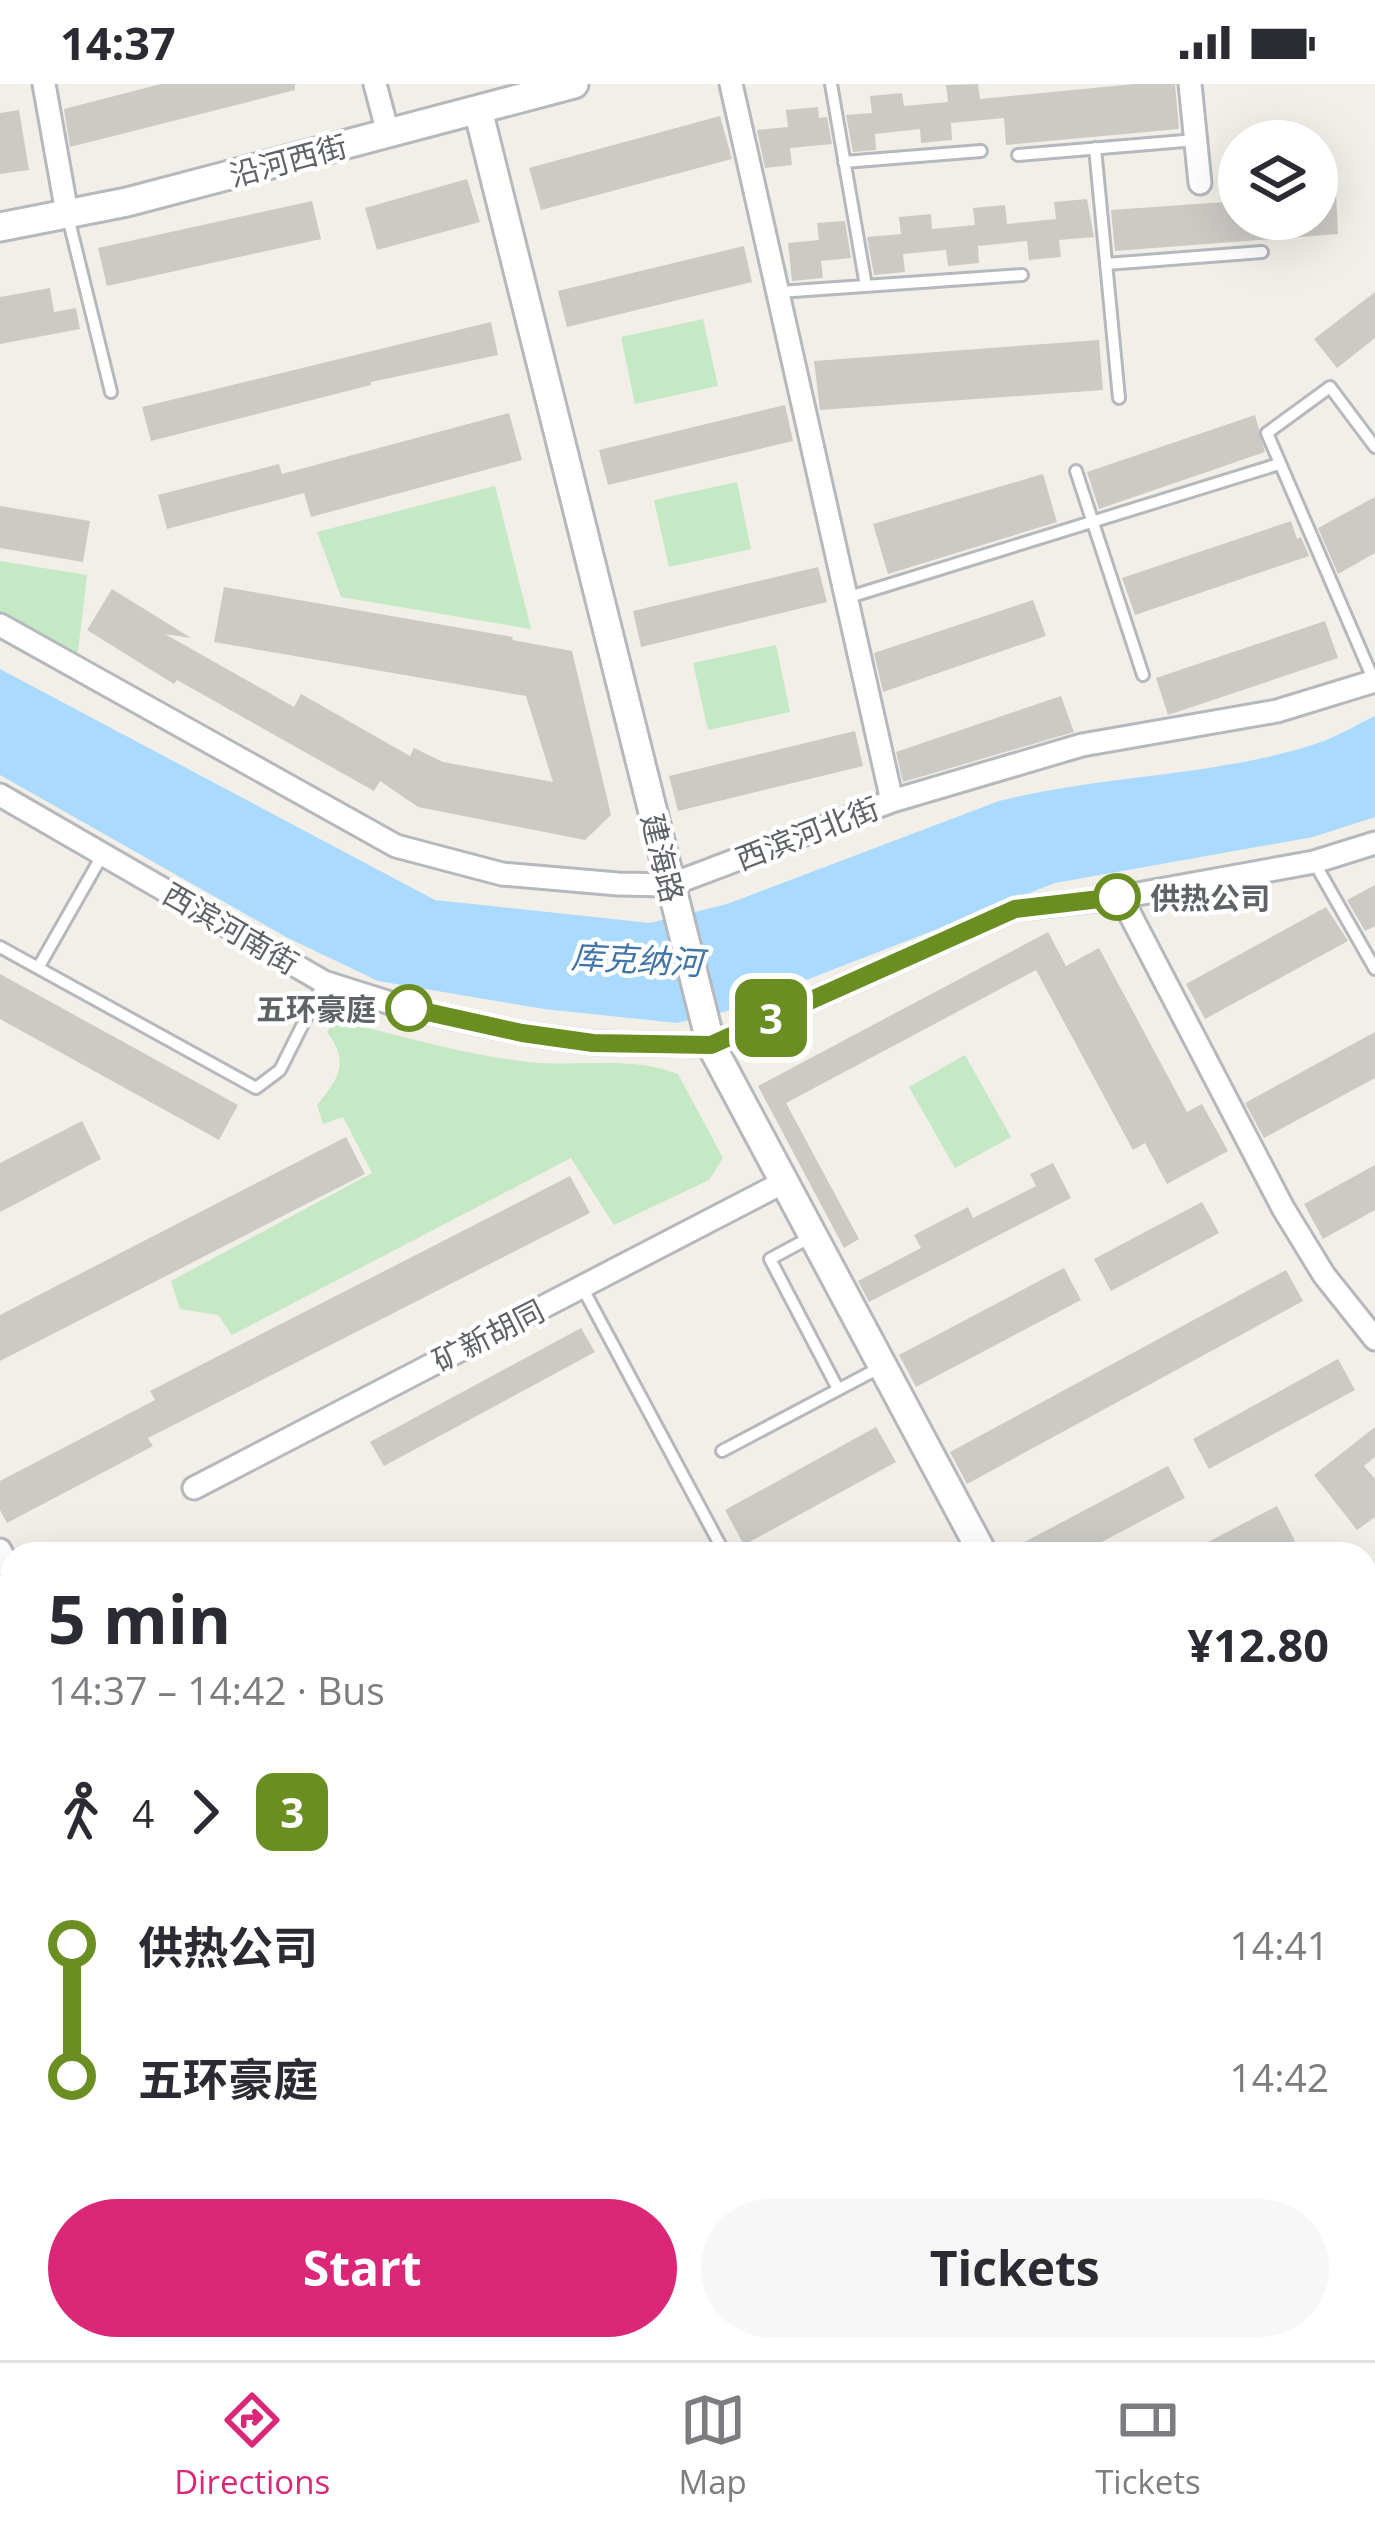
<!DOCTYPE html>
<html lang="en">
<head>
<meta charset="utf-8">
<style>
  :root { --surface:#fff; --page:#f7f7f7; --text:#2b2b33; --muted:#7c7c81; --line:#e1e1e2; --accent:#db2777 }
  body { margin:0; font-family:"Open Sans","Noto Sans SC",sans-serif; background:var(--page); color:var(--text); height:100vh; display:flex; flex-direction:column; font-size:45px; white-space:nowrap }
  * { box-sizing:border-box; margin:0 }
  p { font-size:39px; color:var(--muted) }
  .icon { flex:none; width:66px; height:66px; fill:none; stroke:currentColor; stroke-width:2; stroke-linecap:round; stroke-linejoin:round }
  .map { position:relative; flex:1; overflow:hidden }
  .drawer { position:absolute; left:0px; top:1458px; width:1377px; height:819px; display:flex; flex-direction:column; background:var(--surface); border-radius:36px 36px 0 0; box-shadow:0 12px 48px #0002 }
  .drawer>* { flex:none }
  .badge { padding:0 24px; border-radius:18px; font-size:42px; line-height:78px }
  .buttons { position:absolute; left:1218px; top:36px; display:grid; gap:24px }
  .buttons a { display:grid; place-items:center; width:120px; height:120px; border-radius:50%; background:var(--surface); box-shadow:0 12px 48px #0002; font-size:60px }
  .map>.badge { position:absolute; translate:-50% -50%; box-shadow:0 0 0 6px #fff }
  .legs { display:flex; align-items:center; gap:18px; height:132px; padding:0 48px; font-size:39px }
  .legs p { margin-inline-start:auto }
  .summary { display:flex; align-items:center; justify-content:space-between; height:204px; padding:0 48px }
  h1 { font-size:66px; font-weight:700; line-height:90px }
  .cta { display:flex; gap:24px; margin-top:auto; padding:24px 48px }
  .cta a { flex:1; height:138px; border-radius:72px; background:var(--accent); color:#fff; font-size:48px; font-weight:700; line-height:138px; text-align:center }
  .cta a+a { background:var(--page); color:var(--text) }
  ul { padding:0 48px; list-style:none }
  li { display:flex; align-items:center; gap:42px; height:132px; font-size:45px }
  li i { display:grid; place-items:center; width:18px; height:100%; margin:0 15px; background:currentColor }
  li i::after { content:''; width:30px; height:30px; margin:-15px; border:9px solid; border-radius:50%; background:var(--surface) }
  li p { margin-inline-start:auto }
  li:first-child i { background:linear-gradient(#0000 50%,currentColor 0) }
  li:last-child i { background:linear-gradient(currentColor 50%,#0000 0) }
  .status { display:flex; justify-content:space-between; align-items:center; height:84px; padding:0 60px; background:var(--surface); direction:ltr }
  .status svg { height:33px; fill:currentColor }
  .tabs { display:flex; justify-content:space-around; align-items:center; height:168px; border-top:3px solid var(--line); background:var(--surface); font-size:33px; color:var(--muted) }
  .tabs a { display:grid; justify-items:center; gap:6px }
  .tabs .active { color:var(--accent) }
  .map>svg:first-child { display:block }
</style>
</head>
<body>
<div class="status"><b>14:37</b><svg viewBox="0 0 49 12"><path d="M0 12V9h3v3zM5 12V6h3v6zM10 12V3h3v9zM15 12V0h3v12zM26 1h20v11H26zM47 4h2v5h-2z"/></svg></div>
<div class="map">
<svg width="1375" height="2276" viewBox="0 0 1375 2276">
  <rect width="100%" height="100%" fill="#f1efe8"/>
  <!-- green -->
  <path fill="#c5e8c5" d="M703 235 718 302 635 320 621 253Z
    M737 398 751 465 669 483 654 416Z
    M495 402 531 545 341 513 317 448Z
    M0 477 87 491 77 576 0 535Z
    M776 561 790 628 708 646 693 579Z
    M335 935C396 951 457 969 520 977 573 985 628 970 678 990L723 1074 709 1096 614 1141 571 1074 232 1251 218 1231 180 1225 171 1197 372 1089 343 1033 323 1040 317 1021C339 994 350 979 327 948Z
    M965 971 1011 1053 955 1084 909 1003Z"/>
  <!-- water -->
  <path fill="#aadaff" d="M0 585 435 816 650 839 727 820 999 717C1105 690 1221 693 1324 657 1341 650 1358 640 1375 632V733L1313 753 1055 799 727 927 677 939 544 925 378 897 286 853 0 691Z"/>
  <!-- building -->
  <path fill="#cccac5" d="M161 0H295V6L70 63 64 25Z
    M978 0 980 15 1135 0H1175L1179 45 1006 61 1004 34 951 39 952 56 921 59 920 45 875 50 876 66 853 68 846 31 872 29 870 12 902 9 904 22 948 18 946 1Z
    M818 23 819 34 827 33 832 60 790 64 792 81 765 84 757 46 788 43 786 26Z
    M19 26 29 86 0 90V29Z
    M720 32 732 75 541 126 529 84Z
    M467 95 480 138 377 166 365 124Z
    M1336 109 1338 150 1115 167 1111 126 1239 117V135H1317V111Z
    M1087 115 1094 153 1059 156 1061 173 1029 176 1027 157 978 162 979 179 948 182 946 166 903 170 905 188 874 191 867 153 901 150 899 133 931 130 932 145 975 141 973 124 1005 121 1007 140 1056 135 1054 118Z
    M312 117 321 155 107 202 98 164Z
    M845 137 851 174 821 177 823 194 792 197 788 159 819 156 817 139Z
    M744 162 752 198 567 243 558 207Z
    M50 204 54 228 76 224 80 245 0 260V213Z
    M1375 208V254L1337 284 1314 255Z
    M491 238 498 271 371 298V301L151 357 142 323Z
    M1099 256 1103 306 820 326 814 277Z
    M785 321 793 357 608 401 599 366Z
    M509 329 522 376 311 433 304 409 167 445 158 411 279 380 282 390Z
    M1255 331 1265 368 1099 425 1087 388Z
    M1043 390 1057 438 888 490 873 440Z
    M1375 413V469L1338 490 1318 444Z
    M0 422 90 437 83 478 0 464Z
    M1291 437 1297 455 1301 453 1309 472 1135 531 1122 494Z
    M818 483 827 518 641 563 633 527Z
    M224 503 513 553 512 556 572 567 611 731 585 756 418 723 380 697 374 707 177 596 174 600 87 546 112 505 191 554 165 550 294 623 301 610 410 672 414 664 443 678 553 698 526 612 214 558Z
    M1033 516 1046 552 883 608 874 569Z
    M1325 537 1338 574 1168 631 1156 594Z
    M1061 612 1074 648 903 698 896 668Z
    M855 647 863 682 678 727 669 692Z
    M1375 801V842L1365 847 1347 816Z
    M1326 823 1348 857 1205 935 1186 900Z
    M1048 848 1066 882 1099 864 1187 1028 1202 1020 1228 1067 1167 1100 1145 1059 1133 1066 1036 886 786 1019 859 1155 844 1164 758 1002Z
    M0 890 238 1021 219 1056 0 935Z
    M1375 948V994L1264 1054 1245 1019Z
    M82 1037 101 1075 0 1128V1079Z
    M346 1053 365 1090 0 1277V1231Z
    M1053 1079 1071 1114 869 1218 858 1197 921 1164 914 1151 968 1123 973 1134 1036 1102 1030 1090Z
    M1375 1081V1126L1323 1155 1304 1120Z
    M570 1092 590 1129 148 1354 153 1362 7 1439 0 1426V1397L155 1316 150 1307Z
    M1202 1118 1219 1149 1111 1207 1094 1175Z
    M1064 1184 1081 1216 916 1303 899 1271Z
    M1286 1186 1303 1217 967 1400 950 1368Z
    M581 1244 595 1268 384 1382 370 1358Z
    M1338 1275 1355 1306 1209 1385 1193 1355Z
    M876 1343 896 1378 744 1461 725 1426Z
    M1375 1343V1373L1364 1382 1375 1395V1433L1357 1446 1314 1391Z
    M1168 1382 1185 1414 1079 1470H1002Z
    M1277 1422 1295 1457 1269 1470H1185Z"/>
  <g fill="none" stroke-linecap="round" stroke-linejoin="round">
    <defs>
      <path id="service" d="M831 0 866 202
        M1095 64 1119 314
        M1018 71 1196 56
        M844 78 981 67
        M68 133 111 308
        M1106 180 1262 168
        M779 208 1022 191
        M1076 387 1143 591
        M846 514 1279 380
        M1374 597 1267 349 1330 303 1375 363
        M1314 778 1375 885
        M0 863 256 1004 280 986 324 898
        M38 884 103 770
        M811 1153 770 1175 838 1305
        M582 1203 725 1470
        M722 1367 881 1283"/>
      <path id="minor" d="M44 0 67 129
        M375 0 388 49
        M731 0 892 717
        M1190 0 1200 99
        M0 541 396 762 502 790 618 800 670 801 892 717 1082 661 1277 627 1375 597
        M0 711 324 898 403 923 522 949 593 959 711 961 1015 825 1121 813 1314 778 1375 759
        M1121 813 1283 1124 1324 1191 1375 1255
        M194 1404 782 1099
        M0 1466 12 1489
        M0 2178 12 2171
        M417 2265 423 2276
        M951 2265 959 2276
        M1289 2265 1297 2276"/>
      <path id="tertiary" d="M478 26 711 961 983 1470
        M0 143 127 118 574 0"/>
      <path id="primary" d="M1365 1809 1375 1801
        M1365 1841 1375 1833
        M789 2276 802 2265
        M832 2276 846 2265"/>
    </defs>
    <!-- service casing -->
    <use href="#service" stroke="#b5b8bc" stroke-width="16"/>
    <!-- minor casing -->
    <use href="#minor" stroke="#b5b8bc" stroke-width="27"/>
    <!-- tertiary casing -->
    <use href="#tertiary" stroke="#b5b8bc" stroke-width="33"/>
    <!-- primary casing -->
    <use href="#primary" stroke="#f2c960" stroke-width="39"/>
    <!-- service -->
    <use href="#service" stroke="#fff" stroke-width="10"/>
    <!-- minor -->
    <use href="#minor" stroke="#fff" stroke-width="21"/>
    <!-- tertiary -->
    <use href="#tertiary" stroke="#fff" stroke-width="27"/>
    <!-- primary -->
    <use href="#primary" stroke="#fff2af" stroke-width="33"/>
  </g>
  <g fill="none" stroke-linecap="round" stroke-linejoin="round">
    <defs>
      <path id="line-1" d="M409 924 522 949 593 959 711 961 1015 825 1117 813"/>
    </defs>
    <!-- line-1 casing -->
    <use href="#line-1" stroke="#fff" stroke-width="27"/>
    <!-- line-1 -->
    <use href="#line-1" stroke="#6b8e23" stroke-width="18"/>
  </g>
  <!-- markers -->
  <g fill="#fff" stroke="#6b8e23" stroke-width="6">
    <circle cx="1117" cy="813" r="21"/>
    <circle cx="409" cy="924" r="21"/>
  </g>
  <g text-anchor="middle" dominant-baseline="central" stroke-width="9" stroke-linejoin="round" paint-order="stroke">
    <!-- street labels -->
    <g font-size="30" fill="#5f6368" stroke="#fff">
      <text transform="translate(288 76) rotate(-15)">沿河西街</text>
      <text transform="translate(807 749) rotate(-21)">西滨河北街</text>
      <text transform="translate(663 774) rotate(76)">建海路</text>
      <text transform="translate(231 844) rotate(30)">西滨河南街</text>
      <text transform="translate(488 1251) rotate(-27)">矿新胡同</text>
    </g>
    <!-- stop labels -->
    <g font-size="30" font-weight="bold" fill="#5f6368" stroke="#fff" text-anchor="start">
      <text x="1150" y="813">供热公司</text>
      <text x="376" y="924" text-anchor="end">五环豪庭</text>
    </g>
    <!-- water labels -->
    <g font-size="33" font-style="italic" fill="#4174aa" stroke="#fff">
      <text transform="translate(637 875) rotate(3)">库克纳河</text>
    </g>
  </g>
</svg>
<div class="buttons">
<a><svg class="icon" aria-label="layers" viewBox="0 0 24 24"><path d="M12 4l9 5-9 5-9-5zM3 14l9 5 9-5"/></svg></a>
</div>
<b class="badge" style="left:771px;top:934px;background:#6b8e23;color:#fff">3</b>
<section class="drawer">
<div class="summary"><div><h1>5 min</h1><p>14:37 – 14:42 · Bus</p></div><b>¥12.80</b></div>
<div class="legs"><svg class="icon" aria-label="walk" viewBox="0 0 24 24"><circle cx="13" cy="4" r="2"/><path d="M13 8l-2 6 4 7M11 14l-3 7M7 12l3-4h3l4 4"/></svg>4<svg class="icon" aria-label="forward" viewBox="0 0 24 24"><path d="M9 5l7 7-7 7"/></svg><b class="badge" style="background:#6b8e23;color:#fff">3</b></div>
<ul>
<li><i style="color:#6b8e23"></i><b>供热公司</b><p>14:41</p></li>
<li><i style="color:#6b8e23"></i><b>五环豪庭</b><p>14:42</p></li>
</ul>
<div class="cta"><a>Start</a><a>Tickets</a></div>
</section>
</div>
<nav class="tabs">
<a class="active"><svg class="icon" aria-label="directions" viewBox="0 0 24 24"><path d="M12 3l9 9-9 9-9-9zM9 14v-3h6M13 9l2 2-2 2"/></svg>Directions</a>
<a><svg class="icon" aria-label="map" viewBox="0 0 24 24"><path d="M3 6l6-2 6 2 6-2v14l-6 2-6-2-6 2zM9 4v14M15 6v14"/></svg>Map</a>
<a><svg class="icon" aria-label="tickets" viewBox="0 0 24 24"><path d="M3 7h18v10H3zM15 7v10"/></svg>Tickets</a>
</nav>
</body>
</html>
